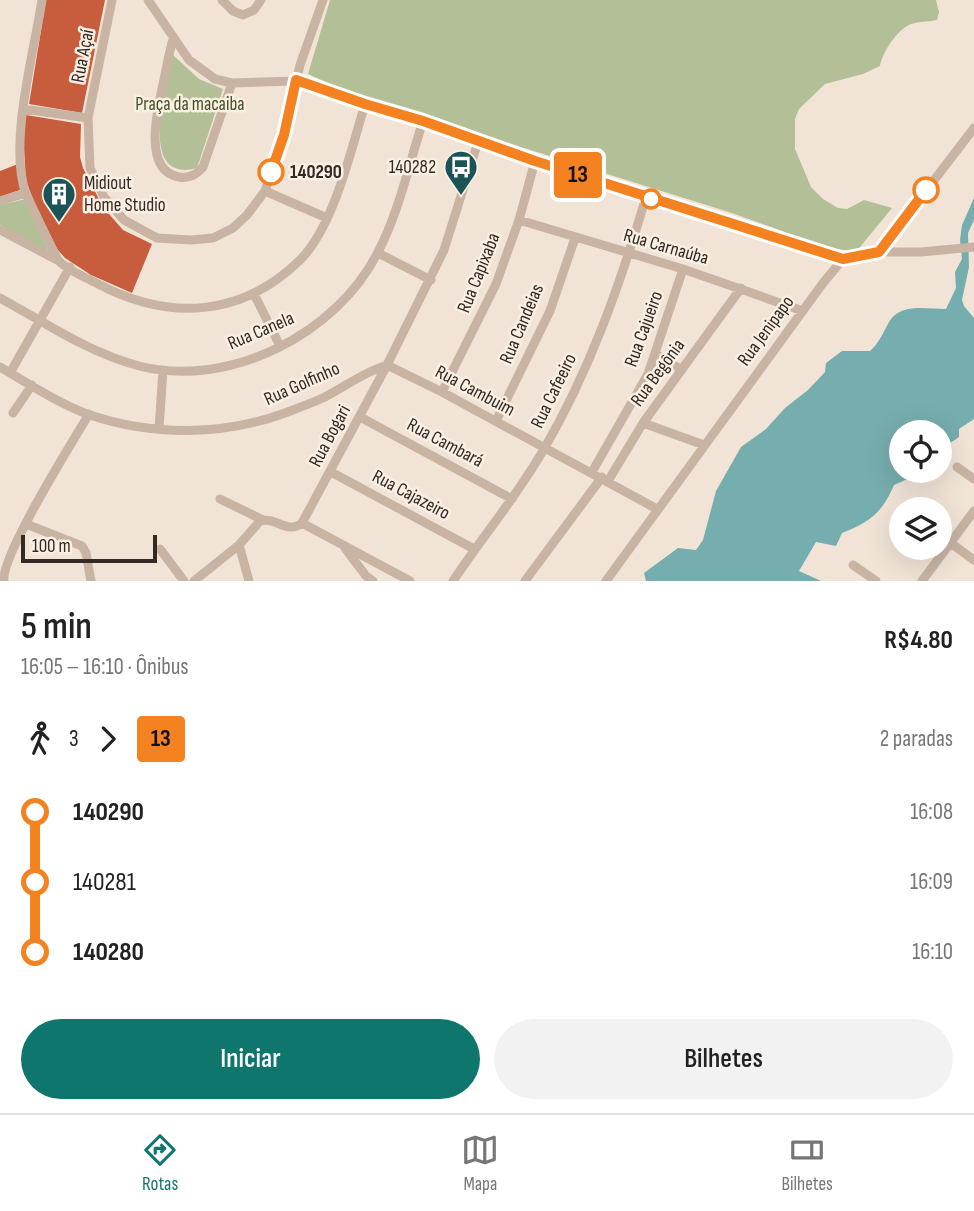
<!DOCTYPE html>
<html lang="pt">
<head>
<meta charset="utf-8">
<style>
  :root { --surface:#fff; --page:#f2f2f2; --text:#222; --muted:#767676; --line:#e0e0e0; --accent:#0f766e }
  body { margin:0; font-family:"Sofia Sans Condensed",sans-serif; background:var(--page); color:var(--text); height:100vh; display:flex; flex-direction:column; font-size:26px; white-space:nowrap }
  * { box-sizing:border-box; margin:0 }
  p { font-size:23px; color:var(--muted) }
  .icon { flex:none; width:38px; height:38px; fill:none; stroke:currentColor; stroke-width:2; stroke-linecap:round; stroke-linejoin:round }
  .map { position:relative; height:581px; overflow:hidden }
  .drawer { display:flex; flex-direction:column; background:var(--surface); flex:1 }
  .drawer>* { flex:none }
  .badge { padding:0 14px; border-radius:5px; font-size:24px; line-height:46px }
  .controls { position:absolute; left:889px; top:420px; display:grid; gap:14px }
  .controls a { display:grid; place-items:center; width:63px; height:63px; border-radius:50%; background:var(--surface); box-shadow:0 7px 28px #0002; font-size:35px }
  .scale { position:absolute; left:21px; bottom:18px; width:136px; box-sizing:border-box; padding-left:7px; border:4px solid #342a25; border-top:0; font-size:19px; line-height:24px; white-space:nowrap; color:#342a25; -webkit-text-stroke:5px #f9efe3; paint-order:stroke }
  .map>.badge { position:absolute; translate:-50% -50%; box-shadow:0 0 0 4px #fff }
  .legs { display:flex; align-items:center; gap:10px; height:77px; padding:0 21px; font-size:23px }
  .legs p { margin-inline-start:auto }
  .overview { display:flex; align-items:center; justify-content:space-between; height:119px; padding:0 21px }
  h1 { font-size:38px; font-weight:600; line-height:52px }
  .action { display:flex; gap:14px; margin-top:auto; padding:14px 21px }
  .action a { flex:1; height:80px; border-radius:42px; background:var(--accent); color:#fff; font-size:28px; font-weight:600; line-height:80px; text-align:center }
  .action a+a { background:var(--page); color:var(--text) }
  ul { padding:0 21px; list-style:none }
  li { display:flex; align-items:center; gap:24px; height:70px; font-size:26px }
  li i { display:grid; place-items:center; width:10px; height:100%; margin:0 9px; background:currentColor }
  li i::after { content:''; width:18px; height:18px; margin:-9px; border:5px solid; border-radius:50%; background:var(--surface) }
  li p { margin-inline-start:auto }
  li:first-child i { background:linear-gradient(#0000 50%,currentColor 0) }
  li:last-child i { background:linear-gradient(currentColor 50%,#0000 0) }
  .dock { display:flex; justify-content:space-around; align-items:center; height:98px; border-top:2px solid var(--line); background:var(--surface); font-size:19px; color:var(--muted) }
  .dock a { display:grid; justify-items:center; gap:4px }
  .dock .active { color:var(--accent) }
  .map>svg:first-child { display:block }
</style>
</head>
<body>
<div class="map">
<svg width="974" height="581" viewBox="0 0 974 581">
  <rect width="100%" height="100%" fill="#f1e4d7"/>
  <!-- green -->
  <path fill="#b3c097" d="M330 0H936L939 12 937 20C929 22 923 21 915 23 900 25 882 52 880 66L863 74 825 84 799 109 795 119V149L811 187 823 199 838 208 847 209 864 200 892 208 856 252 826 247 732 213 355 95 308 74Z
    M172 54 199 79 223 89 197 168C136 185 167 84 172 54Z
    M26 199 49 253 0 225V205Z"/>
  <!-- water -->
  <path fill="#76adae" d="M974 198V220L968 233 969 267 962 300 964 306 974 318V419L959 429V437L940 450V432H901V471H914L910 478 894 485C882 513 870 522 842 533L836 546 816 542 799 571 821 581H646L644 573 678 548 696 550 703 540 716 491 741 447 766 429 785 408 808 390 825 372 826 363 842 351H870C879 343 883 333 889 322 900 303 926 309 946 309L956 288 955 272 962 259 960 240 962 225Z"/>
  <!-- building -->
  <path fill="#c85d3e" d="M46 0H105L82 113 29 104Z
    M26 115 81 124 80 157 83 168 103 207 123 230 152 244 132 293 91 275 65 258 57 249 44 227 26 181 23 133Z
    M18 164 20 190 0 197V171Z"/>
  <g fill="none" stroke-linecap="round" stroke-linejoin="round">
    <!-- minor -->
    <path stroke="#c9b4a3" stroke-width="9" d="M42 0C34 53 8 144 26 194 30 202 55 256 59 261 67 270 89 279 100 285 170 321 242 317 300 260 334 226 351 150 365 104
      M112 0 88 118 90 168 104 197 124 220 157 238 191 240 213 238 233 228 247 215 265 191 284 135 300 65 323 0
      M148 0 189 60 215 79 232 83 296 81 365 104 423 121 535 161 843 259
      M222 0 233 11 243 15 254 10 261 0
      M173 39C170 49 168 60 166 70 161 97 138 170 179 177 189 179 197 174 203 167L232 83
      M23 109 88 118
      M265 191 327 218
      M0 201 26 193
      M519 220 683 269 803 311
      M0 230 59 261
      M879 252 974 128
      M378 253 431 280
      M254 294 280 346
      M0 298C44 322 89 353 139 366 229 389 337 334 378 252 399 212 409 164 423 121
      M656 354 682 370
      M0 367C29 384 59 404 90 415 153 436 223 436 285 413 298 408 312 403 325 397 346 386 364 372 387 365L444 250 478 142
      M10 373 70 267
      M442 392 496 284 519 220 535 161
      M13 413 32 385
      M360 417 512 499
      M496 421 550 311 575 238
      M643 423 704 445
      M159 429 163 370
      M957 467 974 479
      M331 472 474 549
      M592 472 648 374 683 269
      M608 481 643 423 741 288
      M220 499 263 520
      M302 523 410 581
      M26 524 82 546 86 553 91 581
      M940 535 974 560
      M239 545 249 581
      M345 548 366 576 373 581
      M160 549 184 581
      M853 565 876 581
      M4 581C0 557 73 441 89 414
      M194 581 239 545 260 521C276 516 287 535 302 523L387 365 442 392 657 509
      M453 581C483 536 517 496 544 449 590 370 620 285 646 197
      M525 581 602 477
      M606 581 823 283 843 259 879 252H921L974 247
      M922 581 974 511"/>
  </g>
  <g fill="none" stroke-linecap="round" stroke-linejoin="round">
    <defs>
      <path id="line-1" d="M271 172 284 135 296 80 365 104 423 121 535 161 843 259 879 252 926 190"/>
    </defs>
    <!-- line-1 casing -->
    <use href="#line-1" stroke="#fff" stroke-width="16"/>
    <!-- line-1 -->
    <use href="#line-1" stroke="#f58220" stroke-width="10"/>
  </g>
  <!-- icons -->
  <defs>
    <symbol id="bus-pin" viewBox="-11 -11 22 30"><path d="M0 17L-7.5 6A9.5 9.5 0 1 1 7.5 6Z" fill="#1b5356" stroke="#f9efe3"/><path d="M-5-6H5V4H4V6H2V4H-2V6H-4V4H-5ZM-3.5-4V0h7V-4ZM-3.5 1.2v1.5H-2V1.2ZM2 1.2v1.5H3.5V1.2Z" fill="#fff"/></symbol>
    <symbol id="building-pin" viewBox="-11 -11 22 30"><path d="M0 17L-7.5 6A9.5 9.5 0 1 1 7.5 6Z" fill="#1b5356" stroke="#f9efe3"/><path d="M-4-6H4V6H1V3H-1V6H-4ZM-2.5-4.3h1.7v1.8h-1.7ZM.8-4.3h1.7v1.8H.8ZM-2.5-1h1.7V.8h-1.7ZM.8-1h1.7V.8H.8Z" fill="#fff"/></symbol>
  </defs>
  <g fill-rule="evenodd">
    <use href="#bus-pin" x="442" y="148" width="38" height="52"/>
    <use href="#building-pin" x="40" y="175" width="38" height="52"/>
  </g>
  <!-- markers -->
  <g fill="#fff" stroke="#f58220" stroke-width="3.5">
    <circle cx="271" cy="172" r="12"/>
    <circle cx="926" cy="190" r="12"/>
    <circle cx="651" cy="199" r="9"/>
  </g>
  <g text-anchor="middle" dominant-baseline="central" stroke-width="5" stroke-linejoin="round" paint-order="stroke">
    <!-- street labels -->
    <g font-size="19" fill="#342a25" stroke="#f9efe3">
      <text transform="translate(83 56) rotate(-79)">Rua Açaí</text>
      <text transform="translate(666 247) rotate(16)">Rua Carnaúba</text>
      <text transform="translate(479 273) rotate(-68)">Rua Capixaba</text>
      <text transform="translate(522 324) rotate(-67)">Rua Candeias</text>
      <text transform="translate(644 329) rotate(-70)">Rua Cajueiro</text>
      <text transform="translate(261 331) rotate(-23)">Rua Canela</text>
      <text transform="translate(766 331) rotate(-54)">Rua Jenipapo</text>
      <text transform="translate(658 373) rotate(-54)">Rua Begônia</text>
      <text transform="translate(302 384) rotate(-24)">Rua Golfinho</text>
      <text transform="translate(475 391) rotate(28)">Rua Cambuim</text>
      <text transform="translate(554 391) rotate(-64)">Rua Cafeeiro</text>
      <text transform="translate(330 436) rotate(-62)">Rua Bogari</text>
      <text transform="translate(445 443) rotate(28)">Rua Cambará</text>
      <text transform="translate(411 495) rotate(28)">Rua Cajazeiro</text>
    </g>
    <!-- park labels -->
    <g font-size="19" fill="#445229" stroke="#f9efe3">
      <text x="190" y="104">Praça da macaiba</text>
    </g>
    <!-- poi labels -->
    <g font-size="19" fill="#342a25" stroke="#f9efe3" text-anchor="end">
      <text x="436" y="167">140282</text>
      <text x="84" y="183" text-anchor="start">Midiout<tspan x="84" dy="22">Home Studio</tspan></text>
    </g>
    <!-- stop labels -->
    <g font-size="19" font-weight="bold" fill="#342a25" stroke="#f9efe3" text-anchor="start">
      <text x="290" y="172">140290</text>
    </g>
  </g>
</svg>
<div class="controls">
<a><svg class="icon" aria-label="locate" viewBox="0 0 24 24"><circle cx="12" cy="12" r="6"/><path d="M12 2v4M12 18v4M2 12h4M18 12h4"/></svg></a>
<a><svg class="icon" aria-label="layers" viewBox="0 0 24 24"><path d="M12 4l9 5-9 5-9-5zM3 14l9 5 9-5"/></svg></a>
</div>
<div class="scale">100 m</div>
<b class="badge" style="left:578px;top:175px;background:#f58220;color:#111">13</b>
</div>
<section class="drawer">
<div class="overview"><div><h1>5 min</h1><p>16:05 – 16:10 · Ônibus</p></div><b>R$4.80</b></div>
<div class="legs"><svg class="icon" aria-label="walk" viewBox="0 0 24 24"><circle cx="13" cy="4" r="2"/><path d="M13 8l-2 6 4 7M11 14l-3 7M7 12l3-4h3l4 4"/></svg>3<svg class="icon" aria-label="forward" viewBox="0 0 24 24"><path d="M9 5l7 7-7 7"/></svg><b class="badge" style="background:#f58220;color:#111">13</b><p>2 paradas</p></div>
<ul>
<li><i style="color:#f58220"></i><b>140290</b><p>16:08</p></li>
<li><i style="color:#f58220"></i><span>140281</span><p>16:09</p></li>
<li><i style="color:#f58220"></i><b>140280</b><p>16:10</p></li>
</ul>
<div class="action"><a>Iniciar</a><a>Bilhetes</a></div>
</section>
<nav class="dock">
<a class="active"><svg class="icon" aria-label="directions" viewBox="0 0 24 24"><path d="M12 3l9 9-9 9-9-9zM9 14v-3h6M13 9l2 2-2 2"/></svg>Rotas</a>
<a><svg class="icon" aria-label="map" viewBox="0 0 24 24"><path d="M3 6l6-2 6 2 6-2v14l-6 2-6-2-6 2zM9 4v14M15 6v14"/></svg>Mapa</a>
<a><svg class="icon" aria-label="tickets" viewBox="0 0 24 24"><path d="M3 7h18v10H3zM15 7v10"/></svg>Bilhetes</a>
</nav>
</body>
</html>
